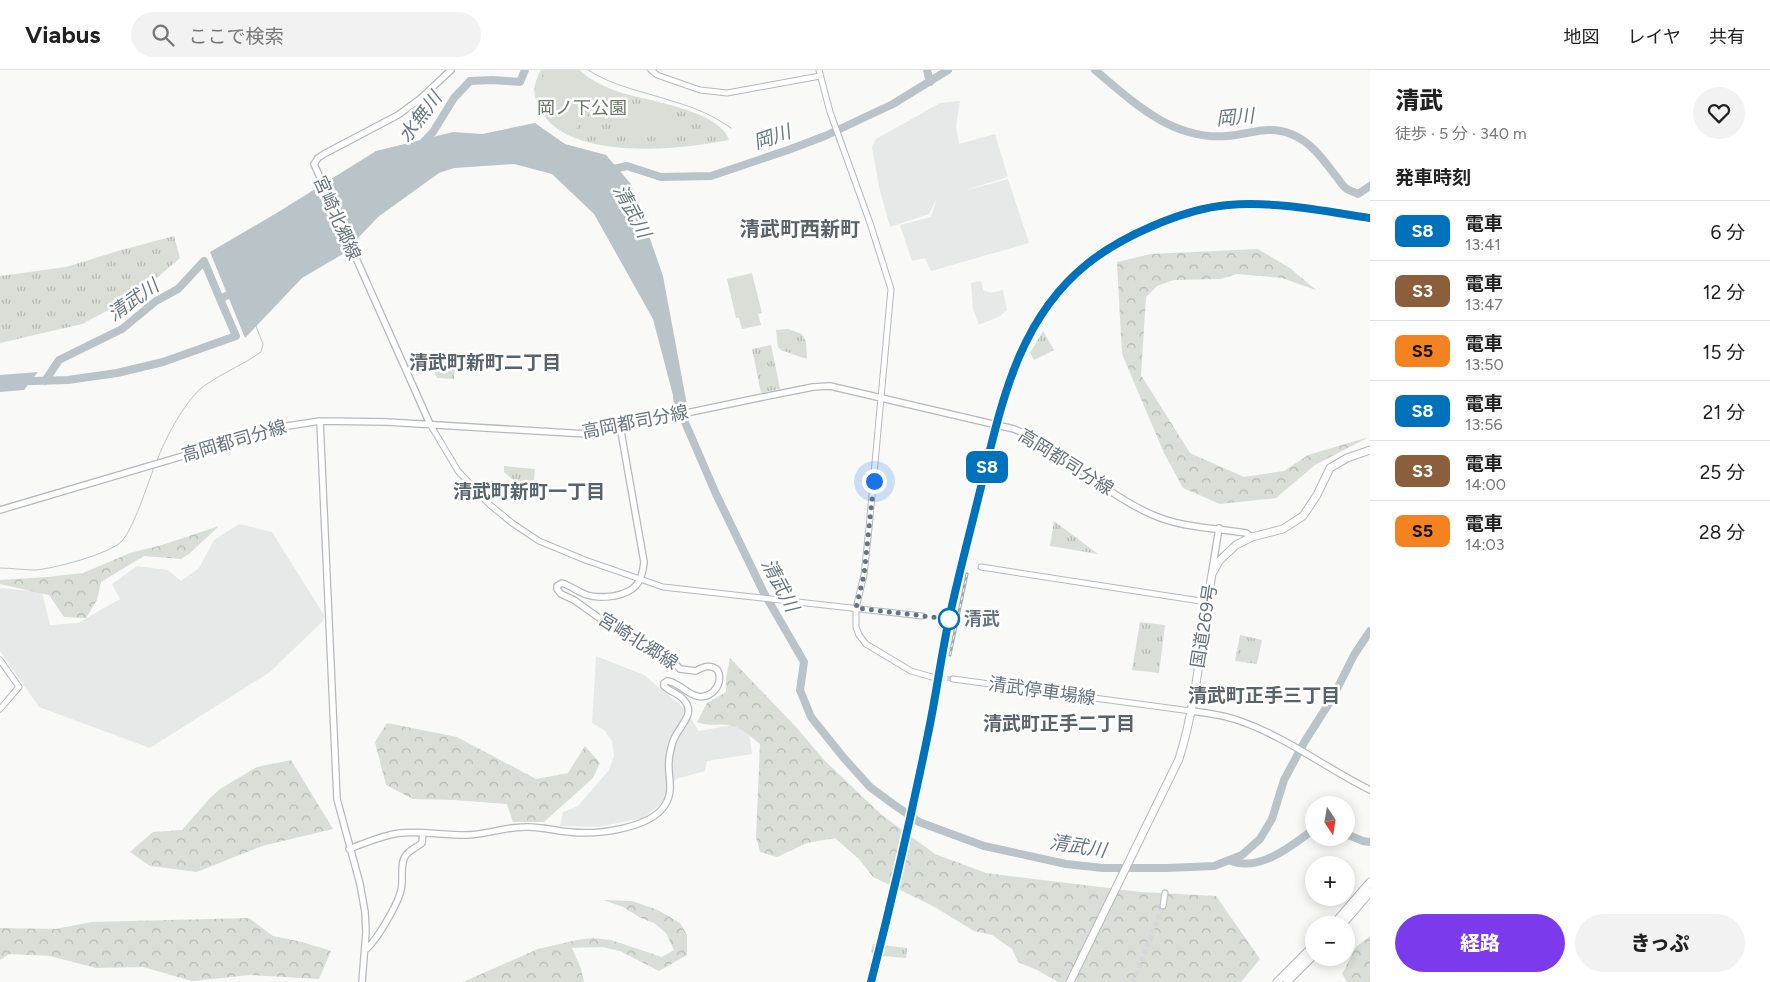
<!DOCTYPE html>
<html lang="ja">
<head>
<meta charset="utf-8">
<style>
  :root { --surface:#fff; --page:#f2f2f2; --text:#222; --muted:#767676; --line:#e0e0e0; --accent:#7c3aed }
  body { margin:0; font-family:Figtree,"Noto Sans JP",sans-serif; background:var(--page); color:var(--text); height:100vh; display:flex; flex-direction:column; font-size:19px; white-space:nowrap }
  * { box-sizing:border-box; margin:0 }
  p { font-size:16px; color:var(--muted) }
  .icon { flex:none; width:28px; height:28px; fill:none; stroke:currentColor; stroke-width:2; stroke-linecap:round; stroke-linejoin:round }
  .map { position:relative; flex:1; overflow:hidden }
  .drawer { display:flex; flex-direction:column; background:var(--surface); width:400px }
  .drawer>* { flex:none }
  .badge { padding:0 10px; border-radius:8px; font-size:18px; line-height:32px }
  .needle { width:32px; rotate:168deg }
  .buttons { position:absolute; left:1305px; top:726px; display:grid; gap:10px }
  .buttons a { display:grid; place-items:center; width:50px; height:50px; border-radius:50%; background:var(--surface); box-shadow:0 2px 12px #0003; font-size:25px }
  .you { position:absolute; width:25px; height:25px; margin:-12px; border:4px solid #fff; border-radius:50%; background:#1a73e8; box-shadow:0 0 0 8px #1a73e833 }
  .map>.badge { position:absolute; translate:-50% -50%; box-shadow:0 0 0 2px #fff }
  h2 { padding:0 25px; font-size:19px; line-height:45px }
  .round { display:grid; place-items:center; flex:none; width:52px; height:52px; border-radius:26px; background:var(--page) }
  .summary { display:flex; align-items:center; justify-content:space-between; height:85px; padding:0 25px }
  h1 { font-size:24px; font-weight:800; line-height:38px }
  .action { display:flex; gap:10px; margin-top:auto; padding:10px 25px }
  .action a { flex:1; height:58px; border-radius:30px; background:var(--accent); color:#fff; font-size:20px; font-weight:800; line-height:58px; text-align:center }
  .action a+a { background:var(--page); color:var(--text) }
  ul { padding:0; list-style:none }
  li { display:flex; align-items:center; gap:15px; height:60px; padding:0 25px; border-top:1px solid var(--line) }
  li div { flex:1 }
  li b { display:block; font-size:19px }
  li em { font-style:normal }
  li .badge { min-width:55px; font-weight:700; text-align:center }
  header { display:flex; align-items:center; gap:30px; box-sizing:border-box; height:70px; padding:0 25px; background:var(--surface); border-bottom:1px solid var(--line) }
  header strong { font-size:24px }
  nav { display:flex; gap:28px; margin-inline-start:auto; font-size:18px }
  .search { width:350px; height:45px; background:var(--page); display:flex; align-items:center; gap:12px; box-sizing:border-box; padding:0 18px; border-radius:28px; color:var(--muted); font-size:19px }
  main { display:flex; flex:1; min-height:0 }
  .map>svg:first-child { display:block }
</style>
</head>
<body>
<header>
<strong>Viabus</strong>
<div class="search"><svg class="icon" aria-label="search" viewBox="0 0 24 24"><circle cx="10" cy="10" r="6"/><path d="M15 15l6 6"/></svg>ここで検索</div>
<nav><a>地図</a><a>レイヤ</a><a>共有</a></nav>
</header>
<main>
<div class="map">
<svg width="1370" height="912" viewBox="0 0 1370 912">
  <defs>
    <pattern id="forest-crowns" width="20" height="18" patternUnits="userSpaceOnUse" patternTransform="scale(1.25)"><rect width="20" height="18" fill="#d9ded7"/><path d="M2 6a3 3 0 1 1 6 0M12 15a3 3 0 1 1 6 0" fill="none" stroke="#b4b9b4"/></pattern>
    <pattern id="park-tufts" width="24" height="20" patternUnits="userSpaceOnUse" patternTransform="scale(1.25)"><rect width="24" height="20" fill="#d9ded7"/><path d="M3 7l-1-3M5 7V3M7 7l1-3M15 17l-1-3M17 17v-4M19 17l1-3" fill="none" stroke="#b4b9b4"/></pattern>
  </defs>
  <rect width="100%" height="100%" fill="#f9f9f8"/>
  <!-- built -->
  <path fill="#e7e8e8" d="M960 31 956 56 959 74 995 64 1008 107 963 121 1008 109 1029 173 931 201 925 188 912 191 900 155 931 147 937 128 929 144 890 157 879 117 872 77 876 69 940 33Z
    M981 211 983 220 991 223 1003 220 1007 240 1000 246 979 255 973 239 971 213Z
    M239 454 272 462 324 545 323 551 270 602 150 678 39 637 0 581V518L42 522 50 555 78 553 120 529 112 514 137 496 168 500 181 511 199 498 214 470Z
    M596 586 644 605 685 639 699 661 748 652 752 684 707 691 705 701 676 709 662 733 643 748 598 757 560 756 563 742 578 736 609 700 614 686 612 671 604 660 592 653Z"/>
  <!-- forest -->
  <path fill="url(#forest-crowns)" d="M1258 179 1290 198 1316 220 1282 208 1237 204 1221 209 1174 210 1157 216 1146 227 1141 305 1190 383 1244 407 1284 401 1308 385 1369 367 1315 395 1276 428 1220 434 1183 418 1164 383 1122 284 1117 192 1151 184Z
    M219 456 189 484 181 489 144 486 101 512 97 530 86 548 64 547 49 525 0 514V510L48 507 83 503 130 483 162 475Z
    M730 588 796 657 824 690 883 746 935 784 986 803 1141 822 1216 826 1260 889 1241 912H1058L1037 900 1018 892 1012 879 992 865 974 861 933 836 873 807 859 789 835 768 807 773 777 787 760 782 756 767 760 674C750 666 742 657 729 655 717 653 710 657 697 652L707 633 726 622V608Z
    M387 653 457 667 536 709 568 703 585 676 600 693 593 708 544 752H513L507 734 454 730 413 729 386 715 375 672Z
    M291 690 333 759 262 776 197 802 150 796 130 782 153 762 182 760 210 728 220 719 257 697Z
    M603 830 632 831 658 840 680 853 687 865V885L659 901 620 881 602 877 572 878 581 899 584 912H463L538 879 577 870 593 868 611 870 662 887 674 880 666 863 654 853 641 848 623 837Z
    M249 848 273 866 302 872 331 881 319 909 250 905 192 911 143 897 96 898 50 886 9 884 0 890V858L56 859 91 852Z
    M1370 866V912H1347L1342 904 1356 877Z"/>
  <!-- park -->
  <path fill="url(#park-tufts)" d="M541 0H579C590 10 605 17 619 22 647 31 720 40 729 70 680 80 567 92 540 39 532 25 533 14 541 0Z
    M174 166 180 188 137 225 82 254 0 273V206L66 197 118 181Z
    M788 259 802 264 806 272 807 289 781 280 778 277 776 260Z
    M1043 261 1054 280 1034 290 1030 283Z
    M771 275 780 319 761 323 752 279Z
    M449 286H456L454 309 437 308 430 292Z
    M504 396 535 399 533 420 523 419 504 402Z
    M1054 451 1098 484 1050 476Z
    M1140 552 1165 555 1159 603 1132 600Z
    M1240 565 1262 570 1257 594 1235 591Z
    M873 874 907 878 906 888 873 885 871 881Z"/>
  <!-- pitch -->
  <path fill="#d9ded7" d="M548 0H579L602 20 603 24 602 27 571 65C545 55 528 23 548 0Z
    M629 36 672 39V63H627Z
    M752 203 762 243 758 244 761 255 742 259 739 248H736L727 209Z"/>
  <!-- water -->
  <path fill="#bac4c8" d="M535 53 565 74 606 85 631 114 663 206 687 335 676 337 653 249 594 144 552 104 514 94 454 98 439 103 378 147 343 184 302 208 245 268 210 182 275 144 376 81 453 62 482 64Z
    M38 302 24 320 0 322V305Z"/>
  <g fill="none" stroke-linecap="round" stroke-linejoin="round">
    <!-- stream -->
    <path stroke="#bac4c8" stroke-width="1" d="M588 0C614 17 646 22 675 32 696 38 714 46 731 58
      M157 391C164 370 186 329 204 316 222 303 243 295 261 282L263 274 256 256
      M0 498C12 498 23 500 35 500 52 499 110 484 122 471 133 459 148 414 154 397"/>
    <!-- river -->
    <path stroke="#bac4c8" stroke-width="8" d="M927 0 930 12
      M1095 0C1134 33 1172 70 1227 66 1251 64 1268 55 1291 64 1310 71 1323 89 1335 105 1339 109 1342 116 1347 119 1350 121 1354 122 1358 124L1370 116
      M421 75 433 62 454 28 470 11 493 10 520 12 525 0
      M609 100 627 96 661 107 711 106 788 80 825 66 893 34 948 0
      M45 311 59 290 122 259 156 231 178 219 204 191 220 229
      M0 312 68 310 117 303 163 292 236 266 220 229 236 221
      M677 328 684 350 716 424 764 523 804 592 800 620 811 647 843 687 870 717 893 734 919 752 984 776 1066 794 1103 798H1167L1214 796 1242 785 1260 769 1272 749 1284 710 1305 671 1333 627 1354 585 1370 561
      M1346 764 1363 771 1370 772
      M1231 791C1259 802 1292 776 1314 759"/>
    <!-- secondary-tunnel -->
    <path stroke="#d4d8da" stroke-width="5" stroke-dasharray="5 2.5" stroke-linecap="butt" d="M932 607 953 609
      M1133 912 1163 836"/>
    <defs>
      <path id="secondary" d="M651 0 657 5 700 20 727 23 820 6
        M819 0 830 42 870 153 891 219 869 458 864 505 856 538V557L859 565 866 574 911 601 932 607
        M430 354 458 401 489 434 512 453 539 471 585 490 663 517 922 546
        M981 497 1207 532
        M0 590 19 617 0 639
        M953 609 1191 641
        M1163 836 1165 823"/>
      <path id="primary" d="M320 351 337 729 360 814 365 842 366 862 362 912
        M430 354 314 94 318 88 324 84 398 45 420 29 451 0
        M0 440 281 357 320 351 387 352 587 364 753 329 813 317 830 316 1014 359C1064 380 1103 424 1153 445 1182 458 1216 458 1246 463L1252 467
        M1212 501 1219 458
        M1191 641C1208 643 1224 645 1240 651 1286 667 1326 698 1370 720
        M349 779C366 773 382 765 400 763 421 761 443 765 465 765 485 765 504 757 525 757 540 756 555 761 570 762 596 765 650 759 665 735 676 718 665 701 670 683 671 678 672 673 674 669 680 655 697 643 683 629 678 623 670 622 664 616V613L667 611C681 611 694 637 713 622 716 619 718 616 719 612 722 594 707 594 696 601L680 599 672 590 663 587 658 581 630 570 574 530 561 524 557 519V516L562 513C571 516 578 522 587 525 596 528 604 527 614 526 635 522 642 513 644 492L620 356
        M365 880C376 872 398 834 401 820 404 809 399 794 406 785 410 780 417 777 422 773L423 763"/>
      <path id="highway" d="M1333 855 1370 812
        M1342 855 1370 822
        M1070 912 1179 689C1197 632 1202 564 1212 504L1219 491 1236 475 1252 467 1283 459 1303 446 1317 425 1330 398 1347 388 1370 380
        M1277 912 1314 875
        M1287 912 1314 885"/>
    </defs>
    <!-- secondary casing -->
    <use href="#secondary" stroke="#b4b9be" stroke-width="7"/>
    <!-- primary casing -->
    <use href="#primary" stroke="#b5b9bd" stroke-width="8"/>
    <!-- highway casing -->
    <use href="#highway" stroke="#b5b9bc" stroke-width="9"/>
    <!-- secondary -->
    <use href="#secondary" stroke="#fff" stroke-width="5"/>
    <!-- primary -->
    <use href="#primary" stroke="#fff" stroke-width="5.5"/>
    <!-- highway -->
    <use href="#highway" stroke="#fff" stroke-width="7"/>
    <defs>
      <path id="rail" d="M950 585 967 504
        M900 789 928 664 949 549 998 346 1017 289 1025 272 1053 230 1073 206 1089 193 1116 175 1153 156 1204 139 1226 135H1277L1370 148"/>
    </defs>
    <!-- rail casing -->
    <use href="#rail" stroke="#a3a9af" stroke-width="3"/>
    <!-- rail -->
    <use href="#rail" stroke="#fff" stroke-width="1" stroke-dasharray="4" stroke-linecap="butt"/>
  </g>
  <g fill="none" stroke-linecap="round" stroke-linejoin="round">
    <defs>
      <path id="line" d="M871 912C892 830 911 747 928 664 936 626 941 587 949 549 958 507 969 466 979 425 1000 341 1015 252 1087 194 1122 166 1183 139 1228 135 1275 131 1323 141 1370 148"/>
    </defs>
    <!-- line casing -->
    <use href="#line" stroke="#fff" stroke-width="11"/>
    <!-- line -->
    <use href="#line" stroke="#0072bc" stroke-width="8"/>
    <!-- walk -->
    <path stroke="#667480" stroke-width="5" stroke-dasharray="0 9" d="M874 411 864 505 856 538 949 549"/>
  </g>
  <!-- markers -->
  <circle fill="#fff" stroke="#0072bc" stroke-width="2.5" cx="949" cy="549" r="10"/>
  <g text-anchor="middle" dominant-baseline="central" stroke-width="5" stroke-linejoin="round" paint-order="stroke">
    <!-- park labels -->
    <g font-size="18" fill="#687966" stroke="#fff">
      <text x="582" y="38">岡ノ下公園</text>
    </g>
    <!-- street labels -->
    <g font-size="18" fill="#667480" stroke="#fff">
      <text transform="translate(337 148) rotate(66)">宮崎北郷線</text>
      <text transform="translate(635 352) rotate(-11)">高岡都司分線</text>
      <text transform="translate(234 371) rotate(-16)">高岡都司分線</text>
      <text transform="translate(1066 392) rotate(32)">高岡都司分線</text>
      <text transform="translate(1204 556) rotate(-81)">国道269号</text>
      <text transform="translate(638 571) rotate(32)">宮崎北郷線</text>
      <text transform="translate(1042 621) rotate(8)">清武停車場線</text>
    </g>
    <!-- stop labels -->
    <g font-size="18" font-weight="bold" fill="#667480" stroke="#fff" text-anchor="start">
      <text x="964" y="549">清武</text>
    </g>
    <!-- water labels -->
    <g font-size="19" font-style="italic" fill="#677981" stroke="#fff">
      <text transform="translate(420 47) rotate(-53)">水無川</text>
      <text transform="translate(1235 47) rotate(-5)">岡川</text>
      <text transform="translate(772 67) rotate(-19)">岡川</text>
      <text transform="translate(632 141) rotate(62)">清武川</text>
      <text transform="translate(133 230) rotate(-35)">清武川</text>
      <text transform="translate(780 515) rotate(62)">清武川</text>
      <text transform="translate(1078 776) rotate(9)">清武川</text>
    </g>
    <!-- neighbourhood labels -->
    <g font-size="19" font-weight="bold" fill="#58636c" stroke="#fff">
      <text x="485" y="292">清武町新町二丁目</text>
      <text x="529" y="421">清武町新町一丁目</text>
      <text x="1264" y="625">清武町正手三丁目</text>
      <text x="1059" y="653">清武町正手二丁目</text>
    </g>
    <!-- quarter labels -->
    <g font-size="20" font-weight="bold" fill="#58636c" stroke="#fff">
      <text x="800" y="159">清武町西新町</text>
    </g>
  </g>
</svg>
<div class="buttons">
<a><svg class="needle" viewBox="-14 -14 28 28"><path d="M0-13l5 13h-10z" fill="#e53935"/><path d="M0 13l5-13h-10z" fill="#767676"/></svg></a>
<a>+</a>
<a>−</a>
</div>
<div class="you" style="left:874px;top:411px"></div>
<b class="badge" style="left:987px;top:397px;background:#0072bc;color:#fff">S8</b>
</div>
<section class="drawer">
<div class="summary"><div><h1>清武</h1><p>徒歩 · 5 分 · 340 m</p></div><a class="round"><svg class="icon" aria-label="heart" viewBox="0 0 24 24"><path d="M12 20l-8-8c-3-5 5-10 8-4 3-6 11-1 8 4z"/></svg></a></div>
<h2>発車時刻</h2>
<ul>
<li><span class="badge" style="background:#0072bc;color:#fff">S8</span><div><b>電車</b><p>13:41</p></div><em>6 分</em></li>
<li><span class="badge" style="background:#8b5e3c;color:#fff">S3</span><div><b>電車</b><p>13:47</p></div><em>12 分</em></li>
<li><span class="badge" style="background:#f58220;color:#111">S5</span><div><b>電車</b><p>13:50</p></div><em>15 分</em></li>
<li><span class="badge" style="background:#0072bc;color:#fff">S8</span><div><b>電車</b><p>13:56</p></div><em>21 分</em></li>
<li><span class="badge" style="background:#8b5e3c;color:#fff">S3</span><div><b>電車</b><p>14:00</p></div><em>25 分</em></li>
<li><span class="badge" style="background:#f58220;color:#111">S5</span><div><b>電車</b><p>14:03</p></div><em>28 分</em></li>
</ul>
<div class="action"><a>経路</a><a>きっぷ</a></div>
</section>
</main>
</body>
</html>
